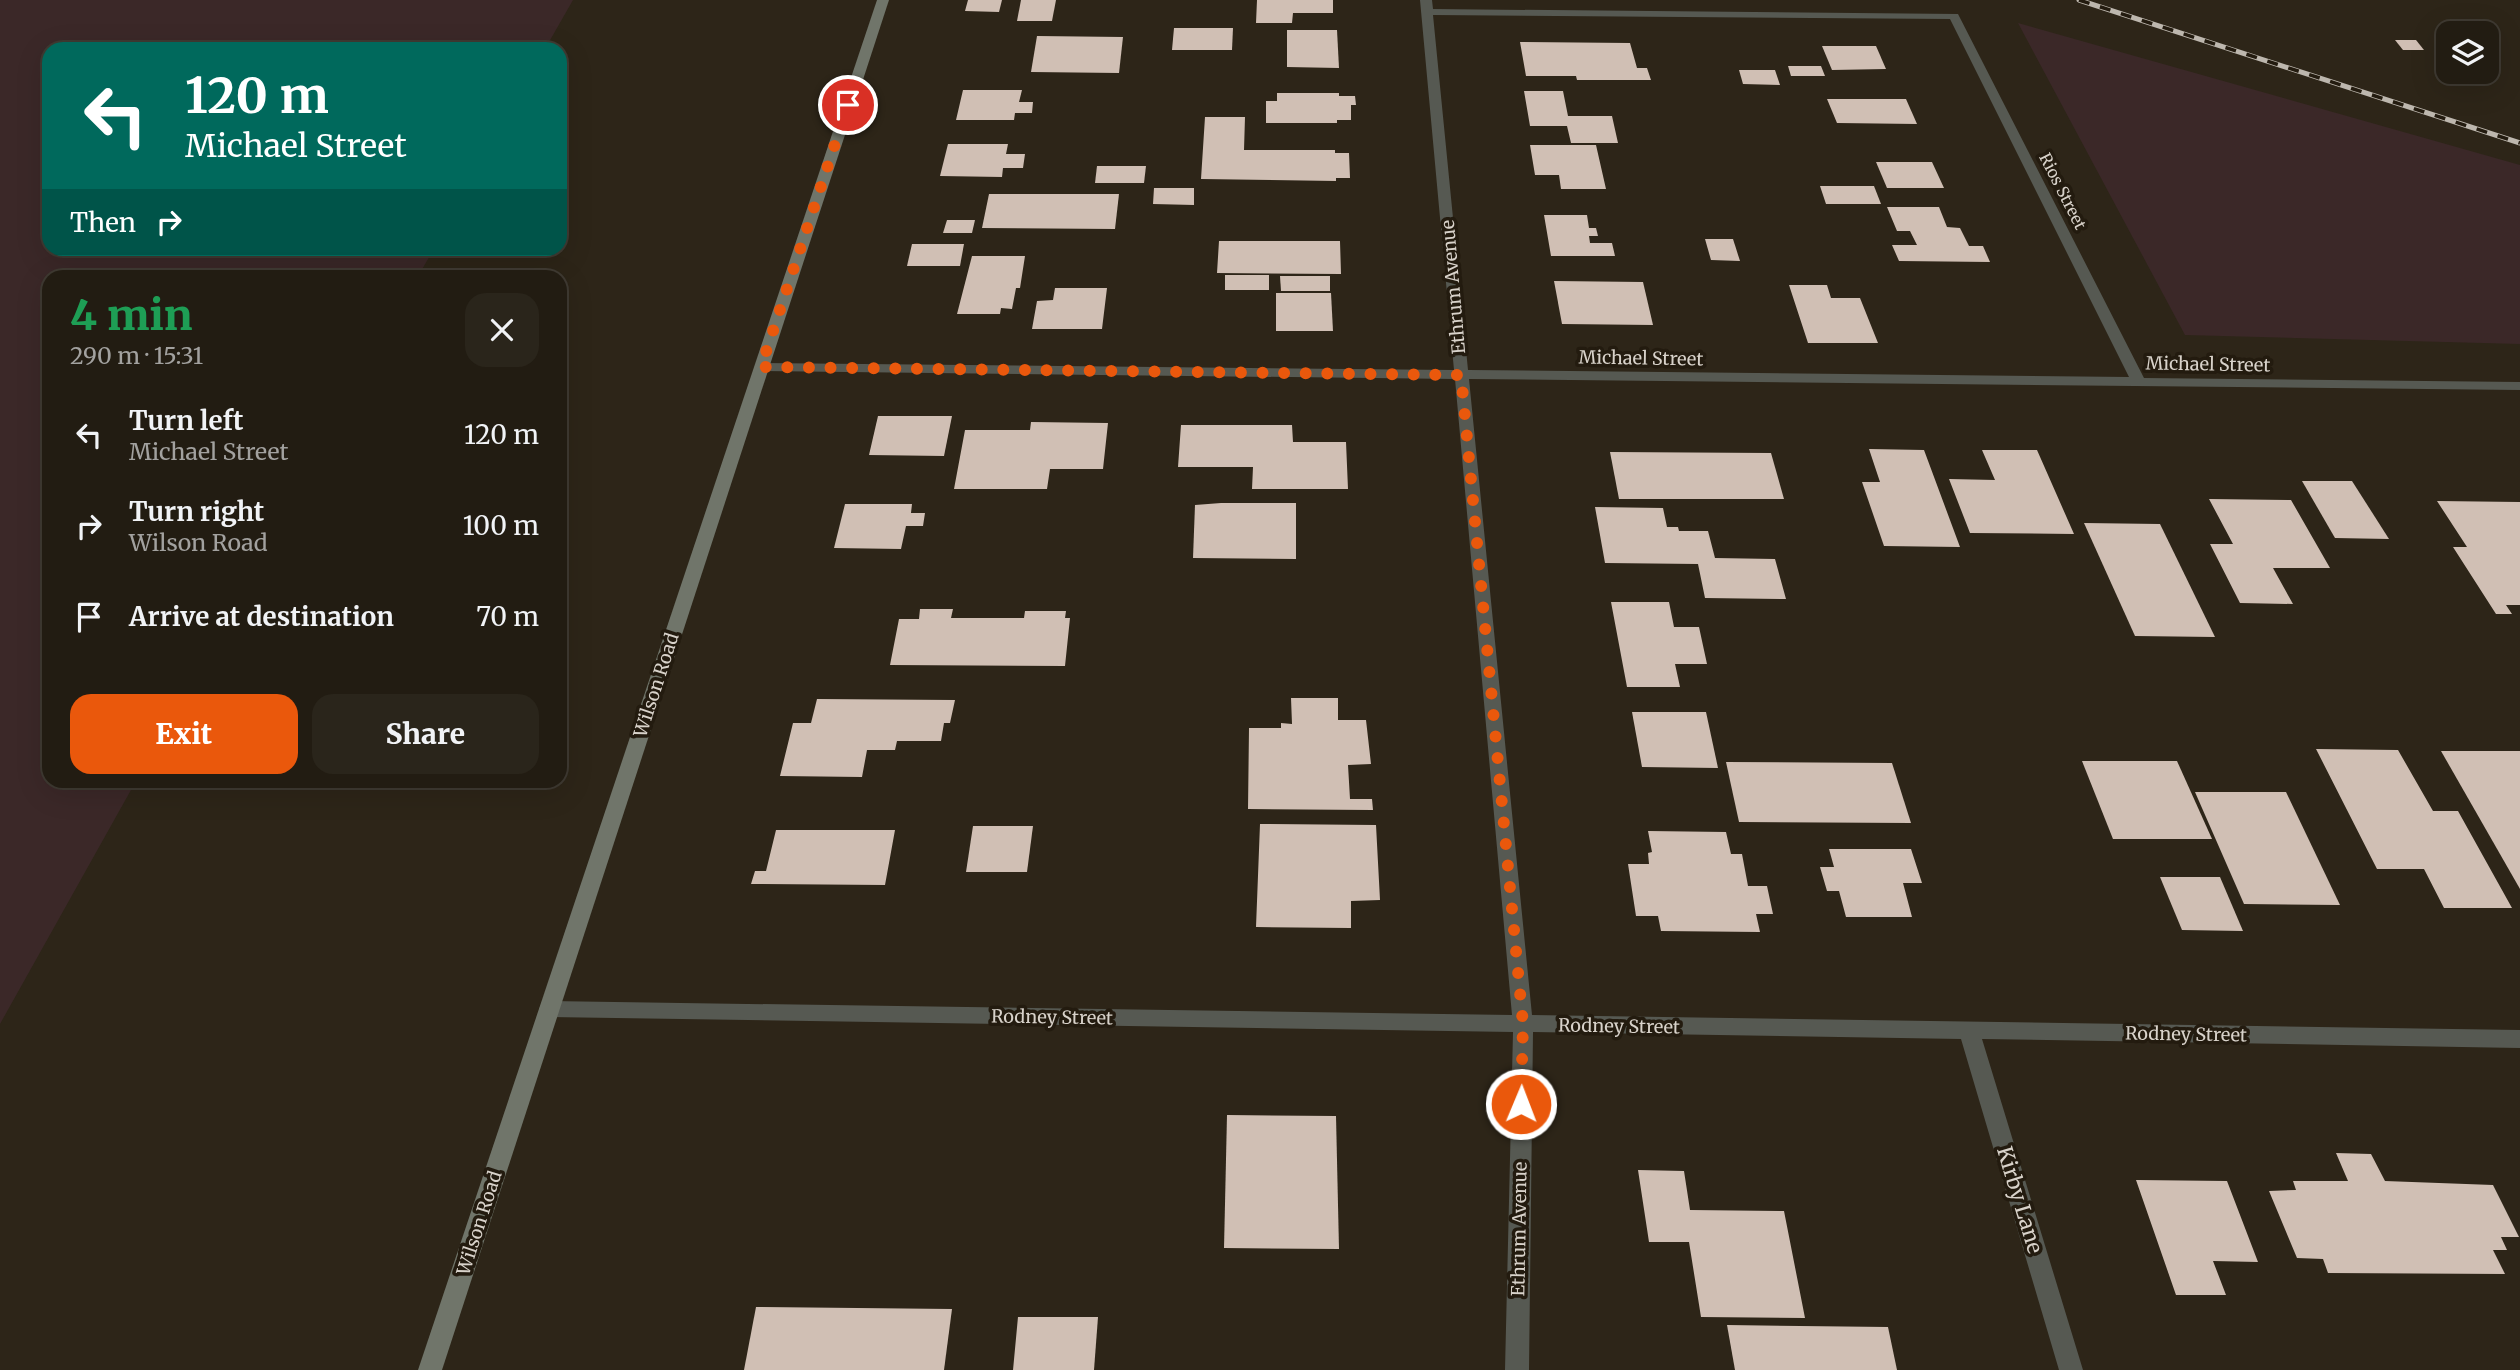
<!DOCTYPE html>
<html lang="en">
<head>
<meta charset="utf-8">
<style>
	body { margin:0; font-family:Merriweather,serif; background:#2a251b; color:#f1f3f6; height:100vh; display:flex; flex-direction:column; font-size:26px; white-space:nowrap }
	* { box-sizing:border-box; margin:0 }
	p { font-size:23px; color:#a2a19f }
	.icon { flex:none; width:38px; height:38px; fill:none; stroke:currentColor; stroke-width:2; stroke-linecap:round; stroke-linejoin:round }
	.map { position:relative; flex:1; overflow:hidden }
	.drawer { position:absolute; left:42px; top:270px; width:525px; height:518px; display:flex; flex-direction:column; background:#221c12; border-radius:21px; box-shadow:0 7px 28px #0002,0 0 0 2px #3f3a32 }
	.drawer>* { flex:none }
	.guide { position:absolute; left:42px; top:42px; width:525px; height:214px; border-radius:21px; box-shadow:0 7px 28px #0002,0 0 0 2px #3f3a32; background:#00695c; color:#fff; overflow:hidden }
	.tools { position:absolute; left:2436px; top:21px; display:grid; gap:14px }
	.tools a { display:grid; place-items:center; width:63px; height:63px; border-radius:14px; background:#221c12; box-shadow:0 7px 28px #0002,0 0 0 2px #3f3a32; font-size:35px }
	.pin { position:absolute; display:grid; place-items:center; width:60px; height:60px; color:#fff; margin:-30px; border:4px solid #fff; border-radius:50%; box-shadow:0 2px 7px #0007 }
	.me { position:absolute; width:77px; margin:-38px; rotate:1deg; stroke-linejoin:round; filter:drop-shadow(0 0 5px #0008) }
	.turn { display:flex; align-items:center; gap:24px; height:147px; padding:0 28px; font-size:32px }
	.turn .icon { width:91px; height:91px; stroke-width:2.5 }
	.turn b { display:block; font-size:49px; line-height:60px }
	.then { display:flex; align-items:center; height:66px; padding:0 28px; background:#0003; gap:14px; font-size:26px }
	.round { display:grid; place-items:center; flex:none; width:74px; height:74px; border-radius:21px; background:#2a251b }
	.headline { display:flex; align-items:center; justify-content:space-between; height:119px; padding:0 28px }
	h1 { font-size:42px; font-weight:800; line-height:52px; color:#1e9e55 }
	.action { display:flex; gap:14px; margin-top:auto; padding:14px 28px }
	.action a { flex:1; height:80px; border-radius:21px; background:#ea580c; color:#fff; font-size:28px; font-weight:800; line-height:80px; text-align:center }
	.action a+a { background:#2a251b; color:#f1f3f6 }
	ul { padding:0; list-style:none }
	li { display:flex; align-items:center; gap:21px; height:91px; padding:0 28px }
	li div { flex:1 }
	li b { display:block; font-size:26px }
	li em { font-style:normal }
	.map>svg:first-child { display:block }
	.industrial { fill:#3b2828 }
	.building { fill:#d0bfb4 }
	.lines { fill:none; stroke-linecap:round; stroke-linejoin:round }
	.street { fill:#565952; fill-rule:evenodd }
	.secondary { fill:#70756a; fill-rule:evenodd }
	.rail-casing { stroke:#bdb7ae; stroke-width:5 }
	.rail { stroke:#231b0f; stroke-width:3.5; stroke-dasharray:11; stroke-linecap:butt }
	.route { stroke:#ea580c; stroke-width:12; stroke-dasharray:0 21.6 }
	.labels { text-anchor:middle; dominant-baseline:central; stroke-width:7; stroke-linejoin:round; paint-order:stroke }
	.far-street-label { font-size:16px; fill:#d8d2ca; stroke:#231b0f }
	.street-label { font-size:18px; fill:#d8d2ca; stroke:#231b0f }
	.near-street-label { font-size:21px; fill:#d8d2ca; stroke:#231b0f }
</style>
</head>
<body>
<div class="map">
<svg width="2520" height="1370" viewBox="0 0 2520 1370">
	<rect width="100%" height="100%" fill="#2d2518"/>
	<g class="industrial">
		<path d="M0 0H573L545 49H49V248L434 249 418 276H49V780L136 781 0 1024Z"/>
		<path d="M2018 23 2520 165V344L2185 335Z"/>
	</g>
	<g class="building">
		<path d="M968 0H1002L999 12 965 11Z"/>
		<path d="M1021 0H1056L1052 21H1017Z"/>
		<path d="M1257 0H1333V13H1293L1292 23H1256Z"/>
		<path d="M1174 28H1233L1232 50H1172Z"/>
		<path d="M1287 30H1337L1339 68 1287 67Z"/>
		<path d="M1037 36 1123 37 1119 73 1031 72Z"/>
		<path d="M2395 40H2416L2424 50H2403Z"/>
		<path d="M1520 42 1630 43 1637 68H1647L1651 80H1577L1576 76H1526Z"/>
		<path d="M1822 46H1876L1886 69 1832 70Z"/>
		<path d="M1788 66H1821L1825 76H1791Z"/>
		<path d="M1739 70H1775L1780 85 1743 84Z"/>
		<path d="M963 90H1022L1019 102H1033L1032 113H1015L1014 120H956Z"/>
		<path d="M1524 91H1563L1568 116H1612L1618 143H1571L1567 126H1530Z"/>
		<path d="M1277 93H1339V96H1355L1356 105H1351V120H1337V123H1266V101H1277Z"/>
		<path d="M1827 99H1906L1917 124 1837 123Z"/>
		<path d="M1205 117H1245L1244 150H1335V153H1349L1350 178H1336V181L1201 179Z"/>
		<path d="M948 144H1008L1006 154H1025L1023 168H1003L1002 177 940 176Z"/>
		<path d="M1530 145H1596L1606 189H1561L1559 175H1535Z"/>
		<path d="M1876 162H1932L1944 188H1887Z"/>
		<path d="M1097 166H1146L1144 183H1095Z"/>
		<path d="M1820 186H1874L1881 204H1826Z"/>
		<path d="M1154 188H1194V205L1153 204Z"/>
		<path d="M989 194H1119L1115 229 982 228Z"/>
		<path d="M1887 207H1939L1947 227 1960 228 1969 246H1983L1990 262 1899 261 1892 245H1917L1910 231H1897Z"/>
		<path d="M1544 215H1587L1589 228H1596L1598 236H1589L1590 243H1612L1615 256H1551Z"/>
		<path d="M947 220H975L972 233H943Z"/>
		<path d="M1705 239H1733L1740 261 1711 260Z"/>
		<path d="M1219 241H1340L1341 274 1217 273Z"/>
		<path d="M912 244H964L960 266H907Z"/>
		<path d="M972 256H1025L1020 288H1016L1012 309 1001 308 1000 314H957Z"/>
		<rect x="1225" y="275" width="44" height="15"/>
		<path d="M1280 276H1330V291H1281Z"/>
		<path d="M1554 281 1643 282 1653 325 1562 324Z"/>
		<path d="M1789 285H1827L1831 298H1860L1878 343H1808Z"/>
		<path d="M1055 288H1107L1102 329H1032L1037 301 1053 300Z"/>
		<path d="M1276 293H1331L1333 331H1276Z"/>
		<path d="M878 416H952L944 456 869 455Z"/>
		<path d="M1031 422 1108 423 1103 469H1050L1047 489H954L965 430H1030Z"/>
		<path d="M1181 425H1292L1293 442H1346L1348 489H1252L1253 467H1178Z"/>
		<path d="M1869 449 1924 450 1960 547 1884 546 1862 482H1880Z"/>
		<path d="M1982 450H2037L2074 534 1970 533 1949 479 1995 480Z"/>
		<path d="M1610 452 1771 453 1784 499H1619Z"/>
		<path d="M2302 481H2352L2389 539 2335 538Z"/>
		<path d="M2209 499 2291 500 2330 568H2273L2293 604 2240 603 2210 544H2233Z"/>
		<path d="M2437 501 2520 502V605H2506L2512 614H2496L2453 547H2467Z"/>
		<path d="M1221 503H1296V559L1193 558 1195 505Z"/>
		<path d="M845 504H912L911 513H925L923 526H906L901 549 834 548Z"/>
		<path d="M1595 507 1663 508 1667 527H1678L1679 531H1708L1715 558 1775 559 1786 599 1705 598 1698 564 1605 563Z"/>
		<path d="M2084 523 2160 524 2215 637 2135 636Z"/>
		<path d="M1611 602H1669L1674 627H1699L1707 664H1675L1680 687H1627Z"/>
		<path d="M920 609H953L951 618H1024L1025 611H1066L1065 618H1070L1065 666 890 665 899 619H919Z"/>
		<path d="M1291 698H1338V720H1366L1371 764 1348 765 1350 799H1372L1373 810 1248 809 1249 728H1281V723L1292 724Z"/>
		<path d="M817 699 955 700 950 723H944L941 741H897L895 750H867L862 777 780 776 793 723H811Z"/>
		<path d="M1632 712H1706L1718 768 1642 767Z"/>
		<path d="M2316 749 2398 750 2433 811H2458L2512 908H2444L2424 869H2377Z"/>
		<path d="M2441 751H2520V889Z"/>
		<path d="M2082 761H2177L2212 839H2113Z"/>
		<path d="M1726 762 1892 763 1911 823 1739 822Z"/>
		<path d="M2195 792H2286L2340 905 2244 904Z"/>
		<path d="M1260 824 1376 825 1380 900 1351 901V928L1256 927Z"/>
		<path d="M973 826H1033L1027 872H966Z"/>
		<path d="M776 830H895L885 885 751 884 755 871H766Z"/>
		<path d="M1648 831 1726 832 1731 854H1742L1748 886H1767L1773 914H1756L1760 932 1661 931 1658 916H1636L1628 864H1649L1648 853 1652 852Z"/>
		<path d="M1829 849H1911L1922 883H1903L1912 917H1846L1839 891H1827L1820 867H1834Z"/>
		<path d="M2160 877H2220L2243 931 2182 930Z"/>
		<path d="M1227 1115 1336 1116 1339 1249 1224 1248Z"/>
		<path d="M2336 1153 2371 1154 2385 1181 2493 1185 2519 1237H2501L2507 1250H2493L2505 1274 2328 1273 2323 1259 2297 1258 2269 1191 2296 1190 2293 1181H2348Z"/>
		<path d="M1638 1170 1684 1171 1690 1210 1784 1211 1805 1318 1701 1317 1689 1242H1649Z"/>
		<path d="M2136 1180 2227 1181 2258 1262 2213 1261 2226 1295H2176Z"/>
		<path d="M756 1307 952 1309 944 1370H744Z"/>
		<path d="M1018 1317H1098L1094 1370H1013Z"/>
		<path d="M1727 1325 1888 1327 1897 1370H1735Z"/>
	</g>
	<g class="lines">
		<path class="street" d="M1420 0H1432L1433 9 1958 14 2144 378 2520 382V390L1469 379 1532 1015 2520 1030V1048L1982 1039 2083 1370H2059L1961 1039 1533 1032 1529 1370H1505L1513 1032 549 1017 542 1015 539 1009 542 1003 549 1001 1512 1015 1455 379 761 371 754 367 761 363 1454 370ZM1433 15 1950 19 2129 377 1468 370Z"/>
		<path class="secondary" d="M877 0H889L442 1370H418Z"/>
		<g class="rail-casing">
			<path id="rail" d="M2079 0 2520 143"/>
		</g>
		<use href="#rail" class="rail"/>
	</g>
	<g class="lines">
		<path class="route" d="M848 105 761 367 1461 375 1523 1024 1521 1104"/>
	</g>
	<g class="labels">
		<g class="far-street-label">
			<text transform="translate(2063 191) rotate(63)">Rios Street</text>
		</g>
		<g class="street-label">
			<text transform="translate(1453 287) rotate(-95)">Ethrum Avenue</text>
			<text transform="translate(1641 358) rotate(1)">Michael Street</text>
			<text transform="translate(2208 364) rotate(1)">Michael Street</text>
			<text transform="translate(656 685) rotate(-72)">Wilson Road</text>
			<text transform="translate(1052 1017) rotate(1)">Rodney Street</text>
			<text transform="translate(1619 1026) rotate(1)">Rodney Street</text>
			<text transform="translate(2186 1034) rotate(1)">Rodney Street</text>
			<text transform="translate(479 1223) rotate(-72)">Wilson Road</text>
			<text transform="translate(1519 1229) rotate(-89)">Ethrum Avenue</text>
		</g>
		<g class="near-street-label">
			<text transform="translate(2020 1200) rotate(73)">Kirby Lane</text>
		</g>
	</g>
</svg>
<div class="tools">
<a><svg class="icon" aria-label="layers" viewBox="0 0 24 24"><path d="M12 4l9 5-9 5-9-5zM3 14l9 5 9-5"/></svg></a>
</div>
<div class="pin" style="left:848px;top:105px;background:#d93025"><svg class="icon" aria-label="arrive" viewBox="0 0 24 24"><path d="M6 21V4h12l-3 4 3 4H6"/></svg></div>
<svg class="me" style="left:1521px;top:1104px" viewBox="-20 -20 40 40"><circle r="17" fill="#ea580c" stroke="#fff" stroke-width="3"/><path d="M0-11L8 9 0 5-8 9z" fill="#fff"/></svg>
<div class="guide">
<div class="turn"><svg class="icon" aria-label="left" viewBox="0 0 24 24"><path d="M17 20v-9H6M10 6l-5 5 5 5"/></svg><div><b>120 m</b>Michael Street</div></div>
<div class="then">Then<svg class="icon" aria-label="right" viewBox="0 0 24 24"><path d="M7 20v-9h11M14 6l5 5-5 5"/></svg></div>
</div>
<section class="drawer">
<div class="headline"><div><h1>4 min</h1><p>290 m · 15:31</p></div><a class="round"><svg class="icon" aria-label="close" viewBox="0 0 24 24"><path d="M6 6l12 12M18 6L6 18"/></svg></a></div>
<ul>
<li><svg class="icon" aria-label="left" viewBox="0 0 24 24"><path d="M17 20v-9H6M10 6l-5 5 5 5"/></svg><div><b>Turn left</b><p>Michael Street</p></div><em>120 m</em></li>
<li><svg class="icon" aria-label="right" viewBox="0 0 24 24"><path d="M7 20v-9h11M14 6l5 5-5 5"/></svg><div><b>Turn right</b><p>Wilson Road</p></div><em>100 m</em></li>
<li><svg class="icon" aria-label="arrive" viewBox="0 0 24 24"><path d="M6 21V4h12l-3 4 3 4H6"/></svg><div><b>Arrive at destination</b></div><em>70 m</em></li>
</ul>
<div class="action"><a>Exit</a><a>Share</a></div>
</section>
</div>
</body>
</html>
